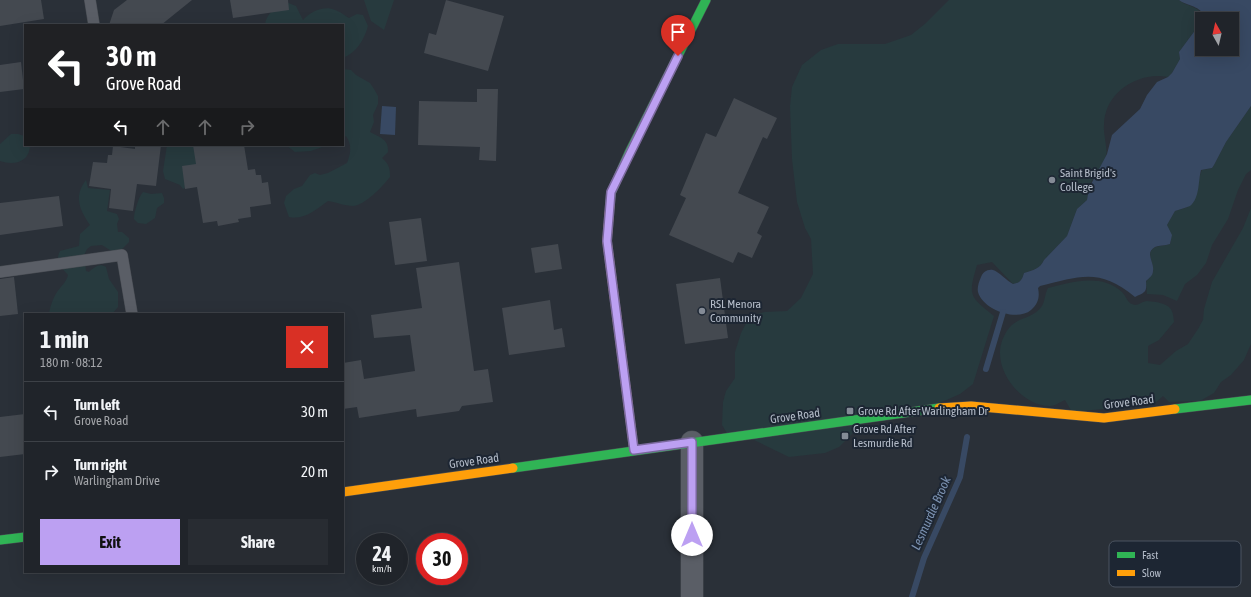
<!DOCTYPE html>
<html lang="en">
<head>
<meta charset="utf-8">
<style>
	body { margin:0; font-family:"Asap Condensed",sans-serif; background:#282c32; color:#f1f3f6; height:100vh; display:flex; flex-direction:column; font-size:15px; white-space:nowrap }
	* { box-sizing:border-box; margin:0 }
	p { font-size:13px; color:#a2a4a8 }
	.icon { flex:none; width:22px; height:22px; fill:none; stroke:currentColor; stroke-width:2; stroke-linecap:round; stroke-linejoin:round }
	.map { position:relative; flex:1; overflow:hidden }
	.details { position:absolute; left:24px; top:313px; width:320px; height:260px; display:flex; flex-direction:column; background:#20242a; border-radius:0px; box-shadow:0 4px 16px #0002,0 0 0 1px #3d4147 }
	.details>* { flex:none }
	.banner { position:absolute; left:24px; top:24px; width:320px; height:122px; border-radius:0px; box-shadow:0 4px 16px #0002,0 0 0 1px #3d4147; background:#202124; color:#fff; overflow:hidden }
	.needle { width:26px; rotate:352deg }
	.fabs { position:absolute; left:1195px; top:12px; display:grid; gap:8px }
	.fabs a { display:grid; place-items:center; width:44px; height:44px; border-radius:0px; background:#20242a; box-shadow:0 4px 16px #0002,0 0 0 1px #3d4147; font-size:20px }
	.speed { position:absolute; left:356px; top:533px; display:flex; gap:8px; font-size:20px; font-weight:700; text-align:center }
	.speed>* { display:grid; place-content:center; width:52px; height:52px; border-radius:50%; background:#20242a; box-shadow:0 4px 16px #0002,0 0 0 1px #3d4147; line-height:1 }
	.speed small { font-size:10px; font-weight:400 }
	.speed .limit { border:6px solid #d22; background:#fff; color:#111 }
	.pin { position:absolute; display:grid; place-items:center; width:34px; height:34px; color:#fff; margin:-41px -17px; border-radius:50% 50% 50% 0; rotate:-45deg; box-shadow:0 0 4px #0007 }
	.pin .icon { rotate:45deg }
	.me { position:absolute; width:44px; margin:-22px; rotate:0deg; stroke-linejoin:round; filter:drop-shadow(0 0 3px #0008) }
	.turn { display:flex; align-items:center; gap:14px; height:84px; padding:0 16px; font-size:18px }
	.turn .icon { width:52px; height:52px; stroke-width:2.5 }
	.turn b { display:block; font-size:28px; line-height:34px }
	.lanes { display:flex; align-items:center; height:38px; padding:0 16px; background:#0003; justify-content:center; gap:20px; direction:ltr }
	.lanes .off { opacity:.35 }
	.round { display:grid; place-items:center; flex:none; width:42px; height:42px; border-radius:0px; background:#282c32 }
	.overview { display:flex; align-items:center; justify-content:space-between; height:68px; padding:0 16px }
	h1 { font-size:24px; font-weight:700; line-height:30px }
	.primary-button { display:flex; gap:8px; margin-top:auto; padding:8px 16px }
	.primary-button a { flex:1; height:46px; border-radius:0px; background:#bca0f2; color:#111; font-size:16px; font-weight:700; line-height:46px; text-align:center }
	.primary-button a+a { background:#282c32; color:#f1f3f6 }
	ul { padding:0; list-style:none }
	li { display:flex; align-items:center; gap:12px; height:60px; padding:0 16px; border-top:1px solid #3d4147 }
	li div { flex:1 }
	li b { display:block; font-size:15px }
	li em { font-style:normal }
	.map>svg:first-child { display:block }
	.green { fill:#273a3e }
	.water { fill:#384963 }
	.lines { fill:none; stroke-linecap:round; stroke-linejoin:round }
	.stream { stroke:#384963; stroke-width:6 }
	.building { fill:#444950 }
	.lane-casing { stroke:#484c53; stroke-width:12 }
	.street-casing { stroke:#484c53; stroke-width:23 }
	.fast-casing { stroke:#484c53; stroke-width:10 }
	.slow-casing { stroke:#484c53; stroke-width:10 }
	.lane { stroke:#5a5e66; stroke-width:11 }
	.street { stroke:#5a5e66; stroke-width:22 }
	.fast { stroke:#30b455; stroke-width:9 }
	.slow { stroke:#ff9f0a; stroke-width:9 }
	.route-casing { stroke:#7a689d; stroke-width:10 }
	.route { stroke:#bca0f2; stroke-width:7 }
	.poi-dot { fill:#848b96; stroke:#1d2633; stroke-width:1.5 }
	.labels { text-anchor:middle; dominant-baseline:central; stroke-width:4; stroke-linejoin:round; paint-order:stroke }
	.poi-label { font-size:12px; fill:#b4bcc9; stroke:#1d2633; text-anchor:start }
	.street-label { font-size:12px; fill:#b4bcc9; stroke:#1d2633 }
	.water-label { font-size:13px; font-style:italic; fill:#7c92b1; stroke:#1d2633 }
	.key { fill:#1d2633; stroke:#4a5360; stroke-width:1 }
	.key-label { font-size:11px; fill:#b4bcc9 }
</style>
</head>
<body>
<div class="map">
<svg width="1251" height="597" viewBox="0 0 1251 597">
	<rect width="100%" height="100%" fill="#2a3038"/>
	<g class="green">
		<path d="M364 0H394L384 30 371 21Z"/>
		<path d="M949 0H1179C1187 7 1197 5 1203 16L1202 21 1179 52 1180 59 1172 73 1168 77C1138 71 1104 93 1104 125 1103 133 1108 150 1106 155 1103 167 1092 176 1089 188 1088 192 1088 196 1087 200L1077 209 1067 236 1044 260C1040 269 1033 270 1024 273 1022 280 1020 283 1013 284L992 262 977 265C968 296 969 296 994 316L973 384 960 394 935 405 864 422 839 447 825 453 789 457 754 440 730 438 722 425 723 402 726 391 735 378V352L741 333 750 316 765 312 787 311 801 298 813 274 811 239 805 228 797 202 792 159 790 106 792 87 802 65 821 50 838 44H885L911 35 926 23Z"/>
		<path d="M286 2 296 6 303 20C310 12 324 5 335 10 341 12 344 15 349 18L357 14 363 15 368 26C364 40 357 52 343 58V25H265C266 13 276 8 286 2Z"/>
		<path d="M343 69 351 70 356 75 370 83 374 89 378 96V104L373 115 374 122 370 132C379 137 389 139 388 152L382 158C389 164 390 168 390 177 383 186 364 206 353 206 345 206 336 202 328 201 315 210 305 220 289 217L284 203 286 196 294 189 302 186 310 175 315 173 320 175 328 173 347 163C351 153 352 145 346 136L343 138Z"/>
		<path d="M1251 106V170L1246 174 1238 190 1228 219 1212 245 1206 263 1197 275 1185 284 1177 301 1163 295 1147 294 1146 282C1148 279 1152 276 1153 272 1155 264 1145 254 1154 248 1159 245 1165 246 1170 244L1171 242 1167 225 1175 211 1188 207 1202 170 1212 168 1214 165 1226 142Z"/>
		<path d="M11 134H18L24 136 25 145H30C30 162 14 166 0 161V144Z"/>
		<path d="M167 145H197L201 152 190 184 183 189 180 185 165 179 163 171Z"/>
		<path d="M286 145H328L311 151 295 152Z"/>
		<path d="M86 180 88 188 110 190 107 211 117 214 119 219 117 224 118 232H122L129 238V242L121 250 113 252 102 245 91 246 87 249 84 255 86 271 89 272C95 267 99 263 106 267L109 279 118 292V307L112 314H49C50 307 53 298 57 292 61 286 66 283 68 275 62 267 54 263 60 251L79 246 80 234 90 225C80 210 73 197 86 180Z"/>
		<path d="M143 192 151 194 162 193 164 198V203L157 208 155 218 146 224 138 223 134 219C134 212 139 196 143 192Z"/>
		<path d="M1251 208V344L1244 360 1231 375 1221 382 1214 393 1200 401 1169 402 1163 396 1154 404 1072 412 1065 400C1060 402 1055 406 1050 406 1021 406 992 369 1002 341 1012 313 1030 323 1042 306 1045 301 1045 293 1048 288 1072 282 1101 273 1122 292 1127 297 1127 304 1135 305 1139 305 1143 301 1147 301 1149 301 1153 302 1156 302 1170 305 1173 308 1174 322L1159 340 1148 346V363L1160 365 1176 351 1188 344 1198 329 1203 320 1204 309 1212 282 1243 228Z"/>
	</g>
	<g class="water">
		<path d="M1179 0H1251V106L1226 142 1214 165 1212 168 1201 170C1198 181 1200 198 1190 206 1186 208 1180 209 1175 211L1167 225 1172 235 1170 244C1165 246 1159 245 1155 247 1144 253 1155 263 1153 271 1153 276 1149 278 1146 281 1147 293 1145 292 1135 297 1100 268 1081 276 1040 286L1038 288C1040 297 1038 304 1031 310 1017 322 983 310 978 292 977 287 979 282 981 277 983 272 987 269 993 270 998 271 1007 281 1013 284 1020 283 1022 280 1024 273 1033 270 1040 269 1044 260L1067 236 1077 209 1087 200 1089 188 1107 154 1112 135 1140 109 1147 95 1157 82 1168 77 1172 73 1180 59 1179 52 1202 21V49H1232V19H1203C1205 6 1186 6 1179 0Z"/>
		<path d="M382 106 396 107 395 135 380 134Z"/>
	</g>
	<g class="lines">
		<g class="stream">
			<path d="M986 369 1003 312"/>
			<path d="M912 597 924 558 960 477 967 437"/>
		</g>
	</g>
	<g class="building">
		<path d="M0 0H41L44 19 0 26Z"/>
		<path d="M127 0H192L161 25H109L114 10Z"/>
		<path d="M230 0H288L289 10 233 18Z"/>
		<path d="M446 0 504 16 488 71 424 53 429 33 436 35Z"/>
		<path d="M21 62 24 89 0 92V65Z"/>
		<path d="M477 89H498L496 161 479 160 480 147 418 145 419 101 477 102Z"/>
		<path d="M734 98 777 118 767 139 763 137 738 193 769 207 757 233 762 236 752 258 738 252 733 263 669 235 686 198 680 195 706 133 716 137Z"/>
		<path d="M135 145H161L156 186 137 184 133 211 109 208 111 189 89 186 93 162 107 163 108 155H112L113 146 135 149Z"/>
		<path d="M193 145H244L248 170 255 169 256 175H261L262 183 268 182 271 204 250 207 251 217 238 219 239 222 218 226 217 221 203 223 197 187 185 189 182 166 196 164Z"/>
		<path d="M59 196 63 226 0 235V203Z"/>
		<path d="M421 218 427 261 395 265 389 222Z"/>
		<path d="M558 244 562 269 535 273 531 248Z"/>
		<path d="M459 262 474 371 488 369 493 402 462 406 459 411 417 417 416 409 359 418 357 407 343 409V363L361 360 364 379 415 371 410 335 374 338 371 315 422 308 416 268Z"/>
		<path d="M14 277 18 314 0 316V279Z"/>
		<path d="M720 278 728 338 685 344 676 284Z"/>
		<path d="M550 300 554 330 562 328 565 347 509 355 502 308Z"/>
		<path d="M25 414V454L0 457V417Z"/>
	</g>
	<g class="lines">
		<g class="lane-casing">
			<g id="lane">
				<path d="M90 0 94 25"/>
				<path d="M0 272 122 255 132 314"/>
			</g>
		</g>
		<g class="street-casing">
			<path id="street" d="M692 442V597"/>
		</g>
		<g class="fast-casing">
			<g id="fast">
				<path d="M610 204 611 193 629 153 706 0"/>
				<path d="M1175 409 1251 400"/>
				<path d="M513 468 939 408"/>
				<path d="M0 540 25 537"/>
			</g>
		</g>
		<g class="slow-casing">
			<g id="slow">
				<path d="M610 204 607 241 634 450"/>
				<path d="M939 408 971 406 1104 418 1175 409"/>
				<path d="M343 492 513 468"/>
			</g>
		</g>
		<use href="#lane" class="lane"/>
		<use href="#street" class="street"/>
		<use href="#fast" class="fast"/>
		<use href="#slow" class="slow"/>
	</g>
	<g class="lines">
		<g class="route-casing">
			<path id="route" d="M678 56 611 192 607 241 634 450 692 442V535"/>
		</g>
		<use href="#route" class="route"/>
	</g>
	<g class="poi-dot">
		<circle cx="1052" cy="180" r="4"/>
		<circle cx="702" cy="311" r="4"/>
		<rect x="846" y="407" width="8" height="8" rx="2"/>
		<rect x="841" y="432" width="8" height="8" rx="2"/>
	</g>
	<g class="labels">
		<g class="poi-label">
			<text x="1060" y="173">Saint Brigid's<tspan x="1060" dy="14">College</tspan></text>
			<text x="710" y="304">RSL Menora<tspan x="710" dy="14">Community</tspan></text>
			<text x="858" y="411">Grove Rd After Warlingham Dr</text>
			<text x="853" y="429">Grove Rd After<tspan x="853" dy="14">Lesmurdie Rd</tspan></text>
		</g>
		<g class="street-label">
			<text transform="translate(1129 402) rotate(-7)">Grove Road</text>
			<text transform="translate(795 416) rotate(-8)">Grove Road</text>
			<text transform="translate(474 461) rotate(-8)">Grove Road</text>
		</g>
		<g class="water-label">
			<text transform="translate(931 513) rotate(-66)">Lesmurdie Brook</text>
		</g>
	</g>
	<rect x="1109" y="541" width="132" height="46" rx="6" class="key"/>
	<rect x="1117" y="552" width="18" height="6" fill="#30b455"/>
	<rect x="1117" y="570" width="18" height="6" fill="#ff9f0a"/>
	<g class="key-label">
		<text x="1142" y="559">Fast</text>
		<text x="1142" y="577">Slow</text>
	</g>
</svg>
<div class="fabs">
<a><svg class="needle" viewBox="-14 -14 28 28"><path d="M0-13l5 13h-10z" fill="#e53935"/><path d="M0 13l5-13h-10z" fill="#a2a4a8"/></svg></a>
</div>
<div class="speed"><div>24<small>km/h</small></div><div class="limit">30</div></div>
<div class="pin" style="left:678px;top:56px;background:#d93025"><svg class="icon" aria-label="arrive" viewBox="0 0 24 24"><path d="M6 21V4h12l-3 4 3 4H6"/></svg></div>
<svg class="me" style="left:692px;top:535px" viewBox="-20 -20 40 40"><circle r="19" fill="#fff"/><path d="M0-13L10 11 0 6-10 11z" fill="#bca0f2"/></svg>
<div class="banner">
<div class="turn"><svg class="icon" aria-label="left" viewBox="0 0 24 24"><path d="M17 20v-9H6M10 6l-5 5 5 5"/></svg><div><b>30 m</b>Grove Road</div></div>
<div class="lanes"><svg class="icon" aria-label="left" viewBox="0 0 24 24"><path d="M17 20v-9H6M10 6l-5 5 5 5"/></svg><svg class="icon off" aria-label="ahead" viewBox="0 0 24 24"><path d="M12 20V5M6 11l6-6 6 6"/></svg><svg class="icon off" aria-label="ahead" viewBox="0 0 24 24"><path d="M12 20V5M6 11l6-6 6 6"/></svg><svg class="icon off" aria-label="right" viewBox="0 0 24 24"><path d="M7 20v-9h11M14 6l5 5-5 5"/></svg></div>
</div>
<section class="details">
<div class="overview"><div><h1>1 min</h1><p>180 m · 08:12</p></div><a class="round" style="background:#d93025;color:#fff"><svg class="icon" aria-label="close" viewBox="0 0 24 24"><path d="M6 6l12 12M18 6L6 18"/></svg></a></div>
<ul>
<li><svg class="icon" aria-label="left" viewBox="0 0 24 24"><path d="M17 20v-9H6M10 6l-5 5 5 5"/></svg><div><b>Turn left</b><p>Grove Road</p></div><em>30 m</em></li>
<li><svg class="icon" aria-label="right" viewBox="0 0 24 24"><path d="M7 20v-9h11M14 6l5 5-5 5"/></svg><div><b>Turn right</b><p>Warlingham Drive</p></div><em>20 m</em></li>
</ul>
<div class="primary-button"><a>Exit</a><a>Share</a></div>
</section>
</div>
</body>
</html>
